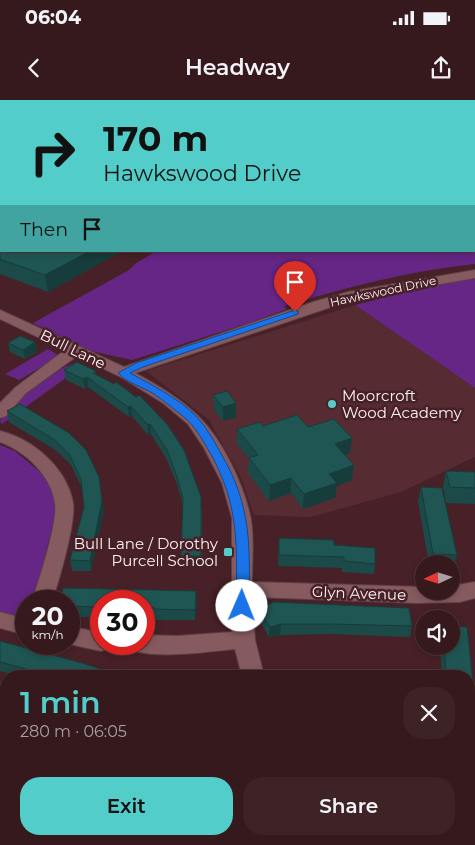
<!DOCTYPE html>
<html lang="en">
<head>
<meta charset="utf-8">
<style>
	body { margin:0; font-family:Montserrat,sans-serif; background:#3d2226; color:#f1f3f6; height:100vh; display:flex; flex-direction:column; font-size:19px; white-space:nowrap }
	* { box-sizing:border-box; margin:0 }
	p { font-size:16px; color:#aaa0a4 }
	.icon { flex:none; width:28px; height:28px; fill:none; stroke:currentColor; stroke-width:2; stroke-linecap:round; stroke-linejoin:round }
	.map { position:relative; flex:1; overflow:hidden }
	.side { position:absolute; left:0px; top:570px; width:475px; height:175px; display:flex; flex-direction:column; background:#35191d; border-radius:20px 20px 0 0; box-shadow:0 2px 8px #0003,0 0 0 1px #4f383b }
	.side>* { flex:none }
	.guide { position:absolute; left:0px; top:0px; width:475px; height:152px; box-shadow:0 2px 8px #0003,0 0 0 1px #4f383b; background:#53cdc9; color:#111; overflow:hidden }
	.needle { width:32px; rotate:266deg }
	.fabs { position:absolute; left:415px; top:455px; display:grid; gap:10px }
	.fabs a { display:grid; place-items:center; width:45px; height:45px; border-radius:50%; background:#35191d; box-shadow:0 2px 8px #0003,0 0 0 1px #4f383b; font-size:25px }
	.speed { position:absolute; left:15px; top:490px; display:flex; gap:10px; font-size:25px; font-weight:700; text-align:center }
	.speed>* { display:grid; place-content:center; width:65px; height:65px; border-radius:50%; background:#35191d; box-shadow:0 2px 8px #0003,0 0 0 1px #4f383b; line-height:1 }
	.speed small { font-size:12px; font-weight:400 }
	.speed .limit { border:8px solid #d22; background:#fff; color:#111 }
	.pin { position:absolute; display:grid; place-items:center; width:42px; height:42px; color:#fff; margin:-51px -21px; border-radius:50% 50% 50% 0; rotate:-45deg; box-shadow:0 0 5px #0007 }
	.pin .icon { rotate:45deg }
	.me { position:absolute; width:55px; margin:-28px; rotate:1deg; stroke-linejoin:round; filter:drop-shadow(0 0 4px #0008) }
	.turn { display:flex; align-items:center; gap:18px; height:105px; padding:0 20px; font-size:22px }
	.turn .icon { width:65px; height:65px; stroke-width:2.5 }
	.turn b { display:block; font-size:35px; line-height:42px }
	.then { display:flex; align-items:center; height:48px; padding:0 20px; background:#0003; gap:10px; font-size:19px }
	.round { display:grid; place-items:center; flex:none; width:52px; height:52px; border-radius:20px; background:#3d2226 }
	.headline { display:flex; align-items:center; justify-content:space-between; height:85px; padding:0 20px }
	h1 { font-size:30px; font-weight:600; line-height:38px; color:#53cdc9 }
	.button { display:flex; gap:10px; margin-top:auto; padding:10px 20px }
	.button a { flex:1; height:58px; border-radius:20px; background:#53cdc9; color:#111; font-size:20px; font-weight:600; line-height:58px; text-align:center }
	.button a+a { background:#3d2226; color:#f1f3f6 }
	.status { display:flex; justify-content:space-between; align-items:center; height:35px; padding:0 25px; background:#35191d; direction:ltr }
	.status svg { height:14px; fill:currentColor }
	header { display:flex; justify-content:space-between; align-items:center; height:65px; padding:0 20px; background:#35191d; font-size:22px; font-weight:600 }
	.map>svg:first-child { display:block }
	.built { fill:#572b32 }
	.green { fill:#652685 }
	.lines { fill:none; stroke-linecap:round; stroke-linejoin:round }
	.canal { fill:#001833; fill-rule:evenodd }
	.street-casing { stroke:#5d4146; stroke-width:2 }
	.primary-casing { stroke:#5d4146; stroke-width:2 }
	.street { fill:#865b5f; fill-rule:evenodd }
	.primary { fill:#ab743f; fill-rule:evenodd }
	.wall { fill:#1b4a48 }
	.shaded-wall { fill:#163c3b }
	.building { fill:#1f5654; stroke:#163c3b }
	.route { fill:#1a73e8; stroke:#114b97 }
	.poi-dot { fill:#53cdc9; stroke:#472127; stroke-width:2 }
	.labels { text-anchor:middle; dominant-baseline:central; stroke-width:5; stroke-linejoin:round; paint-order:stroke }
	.far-street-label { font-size:12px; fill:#fdf2f3; stroke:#472127 }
	.street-label { font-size:15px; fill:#fdf2f3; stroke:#472127 }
	.poi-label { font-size:15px; fill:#fdf2f3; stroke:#472127; text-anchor:start }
</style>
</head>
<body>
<div class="status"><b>06:04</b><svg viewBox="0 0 49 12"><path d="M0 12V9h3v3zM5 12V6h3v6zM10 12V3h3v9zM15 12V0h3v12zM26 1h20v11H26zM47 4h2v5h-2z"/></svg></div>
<header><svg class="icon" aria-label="back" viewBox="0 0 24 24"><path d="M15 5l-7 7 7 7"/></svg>Headway<svg class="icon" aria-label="share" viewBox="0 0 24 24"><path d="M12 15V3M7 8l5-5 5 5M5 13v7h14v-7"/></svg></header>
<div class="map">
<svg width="475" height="745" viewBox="0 0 475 745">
	<rect width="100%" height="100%" fill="#472127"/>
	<path class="built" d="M355 205 475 288V357L401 392 311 417 254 415 241 378 209 320 146 271Z"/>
	<g class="green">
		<path d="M474 18 475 164C410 171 347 187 284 206L287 209 252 222 132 260 91 251 33 223 129 170 136 163 157 151H474Z"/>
		<path d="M475 179V288L355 205 438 184Z"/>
		<path d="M48 249 58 255 55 259 19 280 5 274Z"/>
		<path d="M76 263 81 267 2 324 0 321C8 303 56 267 76 263Z"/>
		<path d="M0 345 15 351 47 378 57 408 34 501H26V512L15 516 0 511Z"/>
	</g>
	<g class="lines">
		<path class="canal" d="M440 0H450L451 1H441Z"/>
		<g class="street-casing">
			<g id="street">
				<path d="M0 5 1 6V11H0Z"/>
				<path d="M475 170V178L355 199 135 273C157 285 180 298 198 316 223 340 245 387 251 420 254 440 252 461 252 482L424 487V491H451V486L475 482V498L460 502 418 503 252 497 255 540 264 576H242L235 549C205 552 158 559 131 550L128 544H144V535L177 536 232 532V418L222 383 204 348 188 324 163 303 121 277 77 256 26 293 6 316 0 318V303L16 287 65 250 0 219V210L124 267 313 202 348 192Z"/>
				<path d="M0 331C33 339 67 368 73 403 76 422 59 481 52 501H32C39 481 58 422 55 403 51 375 25 351 0 342Z"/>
				<path d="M0 512 26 519V535L0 528Z"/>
				<path d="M69 526 101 533V544H111L109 548 101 551 69 544Z"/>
			</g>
		</g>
		<g class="primary-casing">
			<g id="primary">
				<path d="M475 631V667L469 670V633Z"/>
				<path d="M276 739H370L367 745H273Z"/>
			</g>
		</g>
		<use href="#street" class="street"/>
		<use href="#primary" class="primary"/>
	</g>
	<g class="wall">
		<path d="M164 0H247L244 1H169Z"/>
		<path d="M461 0H475V6L474 5V1H464Z"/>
		<path d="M0 130 122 151 48 192 0 174Z"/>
		<path d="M35 242 37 252 25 259 10 252 8 243Z"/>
		<path d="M64 270 96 271V274L136 297 202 408V466L182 467 181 456 183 405 177 384 167 360 151 334 148 335 132 316 129 317 88 287 85 289 66 280Z"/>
		<path d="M213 295 236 317 223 321 214 310Z"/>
		<path d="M7 311 69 333 104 411 91 471H72L70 460 84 407 82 388 71 365 57 351 9 322Z"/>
		<path d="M263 326 308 327 350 353 345 355 352 380 337 386 335 398 303 409 291 393 269 401 248 373 249 359 237 344V329Z"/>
		<path d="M446 371 475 372V404L446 403 443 386Z"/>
		<path d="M421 387 457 455 453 470H451V464H429L418 402Z"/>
		<path d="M279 438 334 445 375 464 374 474 342 472V468L278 466Z"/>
		<path d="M63 488 196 491 197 502 195 520H155V517H144V501H101V517H69V501H60Z"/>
		<path d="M259 510 412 526 410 537 330 534 280 535 269 537 259 520Z"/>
		<path d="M451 526 467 527 474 593 470 603H469V576H442L440 546H451Z"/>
		<path d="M0 541 120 575V576H17L0 571Z"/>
		<path d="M87 739H166L157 745H91Z"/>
	</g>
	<g class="shaded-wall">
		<path d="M221 0H247L244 1H217Z"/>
		<path d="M90 151H122L48 192 45 175Z"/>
		<path d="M35 242 37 252 25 259 23 250Z"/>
		<path d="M87 277 88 287 85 289 83 279Z"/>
		<path d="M236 303V317L223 321V307Z"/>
		<path d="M131 306 132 316 129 317 128 307Z"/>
		<path d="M150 324 151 334 148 335V325Z"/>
		<path d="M352 338 350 353 333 359 335 344Z"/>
		<path d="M354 365 352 380 337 386 335 398 303 409 304 394 329 374Z"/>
		<path d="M99 377 104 411 91 471 90 461Z"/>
		<path d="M291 378V393L269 401 270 385Z"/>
		<path d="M196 491 197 502 195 520V510Z"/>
		<path d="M281 524 280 535 269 537 270 527Z"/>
		<path d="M144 739H166L157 745H136Z"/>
	</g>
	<g class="building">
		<path d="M202 0H221L217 1H207Z"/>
		<path d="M0 130H1V151H90L45 175 0 159Z"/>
		<path d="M20 236 35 242 23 250 8 243Z"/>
		<path d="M77 262 96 271 93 273 114 284 116 282 136 297 139 295 167 324 184 350 201 397V456H181L183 398 176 374 167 350 150 324 148 325 131 306 128 307 87 277 83 279 64 270Z"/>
		<path d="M227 291 236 303 223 307 213 295Z"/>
		<path d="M20 304 69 333 86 350 99 377 102 401 90 461 70 460 84 407 81 379 69 354 55 340 7 311Z"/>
		<path d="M297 315 308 327 334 319 352 338 335 344 354 365 329 374 337 383 304 394 291 378 270 385 249 358 258 355 237 329 260 322 263 326Z"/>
		<path d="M446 371 475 372V388L450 387Z"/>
		<path d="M421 387 442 388 457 455 433 454Z"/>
		<path d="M279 438 334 440V445L375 448V464L344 461V457L279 455Z"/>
		<path d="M63 488 196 491 195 510 154 509V507H144V501H101V507L69 506V501H60Z"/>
		<path d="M273 502 409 508 412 526 331 524H281L270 527 259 510Z"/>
		<path d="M451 526 467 527 474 593 469 592V576H446L444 546H451Z"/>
		<path d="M0 541 82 563 120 575 119 576H52L0 562Z"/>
		<path d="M92 739H144L136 745H96Z"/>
	</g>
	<path class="route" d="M295 210 298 211V214L143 267 130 273C152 285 176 297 194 314 205 325 213 339 220 352 252 405 250 447 249 506L247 510 242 511 238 510 236 506C237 446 240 405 209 351 202 339 195 326 184 317 174 309 164 301 154 294 143 287 127 283 118 273L136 263Z"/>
	<g class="poi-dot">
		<circle cx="332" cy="304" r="5"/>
		<rect x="223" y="447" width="10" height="10" rx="2.5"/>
	</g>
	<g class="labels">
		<g class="far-street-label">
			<text transform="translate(383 191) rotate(-12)">Hawkswood Drive</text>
		</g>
		<g class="street-label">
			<text transform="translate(73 249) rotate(26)">Bull Lane</text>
			<text transform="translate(359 493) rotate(2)">Glyn Avenue</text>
		</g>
		<g class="poi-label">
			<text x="342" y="295">Moorcroft<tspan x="342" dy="17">Wood Academy</tspan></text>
			<text x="218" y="443" text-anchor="end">Bull Lane / Dorothy<tspan x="218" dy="17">Purcell School</tspan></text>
		</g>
	</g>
</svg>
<div class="fabs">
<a><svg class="needle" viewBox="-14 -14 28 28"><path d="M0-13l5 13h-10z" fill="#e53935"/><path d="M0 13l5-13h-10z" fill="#aaa0a4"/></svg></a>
<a><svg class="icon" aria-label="sound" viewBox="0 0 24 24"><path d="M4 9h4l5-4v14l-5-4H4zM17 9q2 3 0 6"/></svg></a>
</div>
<div class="speed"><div>20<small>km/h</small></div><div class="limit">30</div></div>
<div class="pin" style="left:295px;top:212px;background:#d93025"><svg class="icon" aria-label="arrive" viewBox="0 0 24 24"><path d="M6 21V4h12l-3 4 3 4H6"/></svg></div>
<svg class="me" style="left:242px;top:506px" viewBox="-20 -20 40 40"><circle r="19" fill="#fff"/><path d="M0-13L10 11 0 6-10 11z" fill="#1a73e8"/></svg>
<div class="guide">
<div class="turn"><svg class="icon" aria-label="right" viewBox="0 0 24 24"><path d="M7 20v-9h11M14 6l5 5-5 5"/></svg><div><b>170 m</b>Hawkswood Drive</div></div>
<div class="then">Then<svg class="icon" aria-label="arrive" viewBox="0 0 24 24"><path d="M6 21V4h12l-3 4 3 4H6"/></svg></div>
</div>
<section class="side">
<div class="headline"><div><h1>1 min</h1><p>280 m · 06:05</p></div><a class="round"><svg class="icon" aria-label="close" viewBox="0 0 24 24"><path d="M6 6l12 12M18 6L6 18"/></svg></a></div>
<div class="button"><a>Exit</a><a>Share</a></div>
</section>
</div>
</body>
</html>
